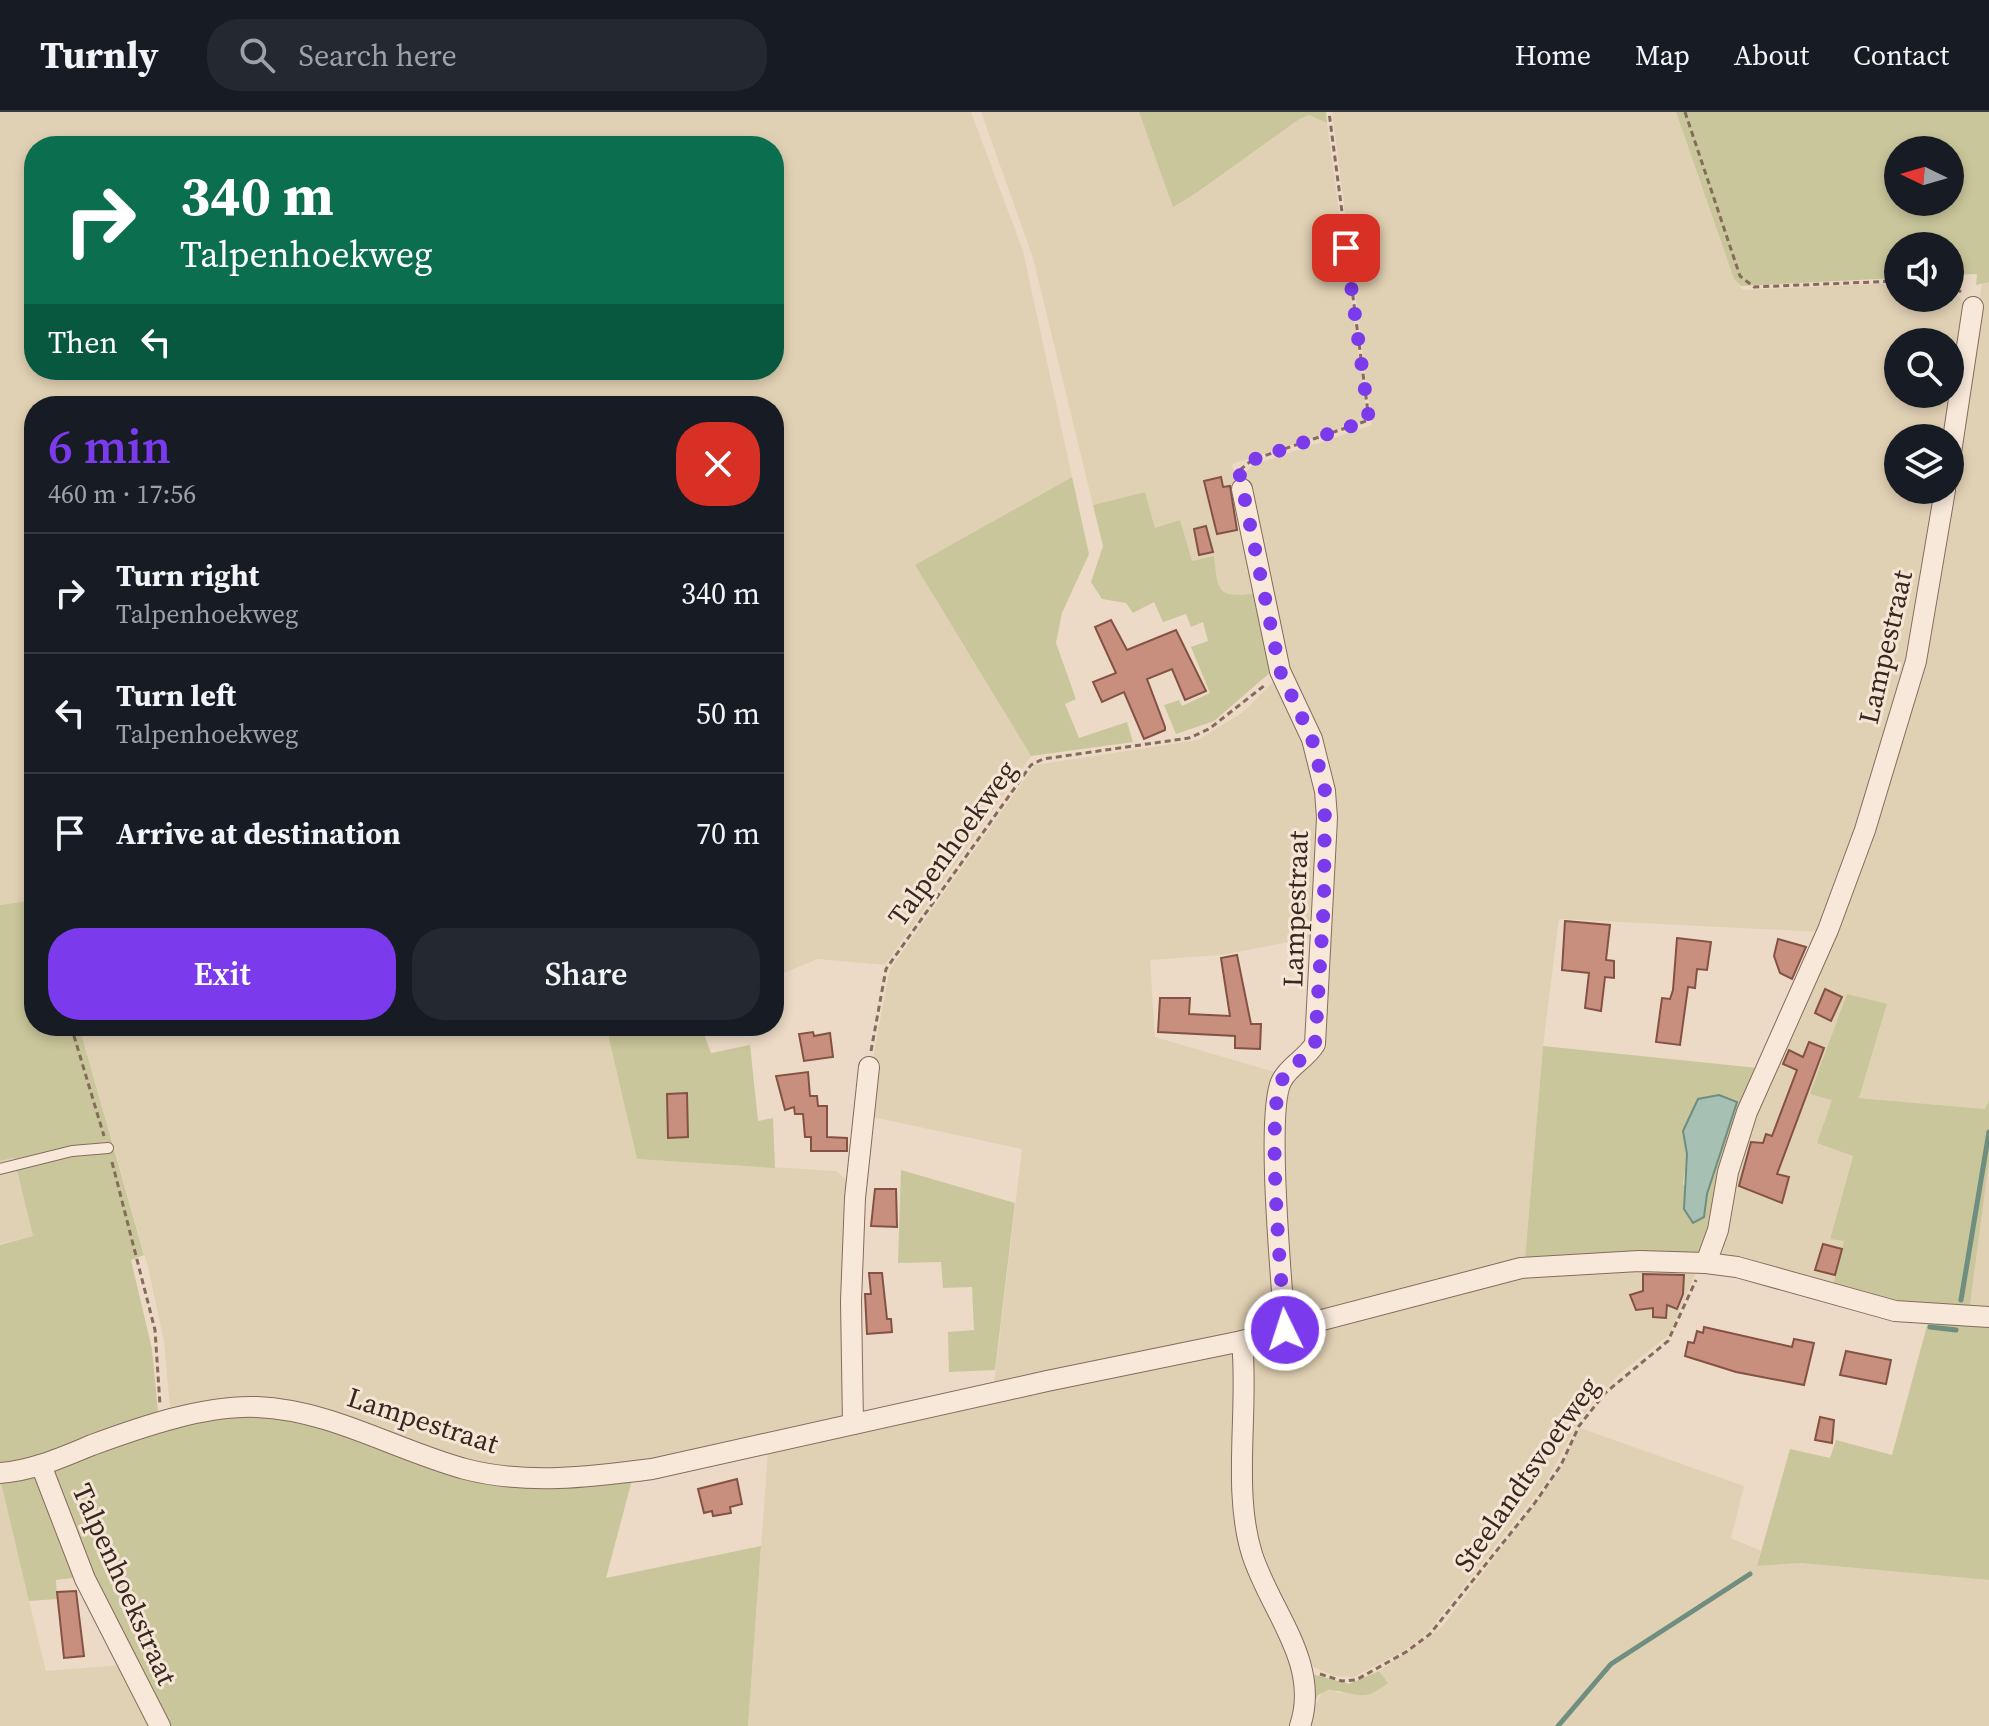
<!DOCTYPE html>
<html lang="en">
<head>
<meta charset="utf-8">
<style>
	body { margin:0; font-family:"Source Serif 4",serif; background:#242831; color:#f1f3f6; height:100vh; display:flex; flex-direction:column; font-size:30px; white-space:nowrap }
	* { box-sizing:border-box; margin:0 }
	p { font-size:26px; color:#9ea1a6 }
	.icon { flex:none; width:44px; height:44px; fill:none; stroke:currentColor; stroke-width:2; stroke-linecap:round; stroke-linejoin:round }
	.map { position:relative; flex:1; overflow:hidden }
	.panel { position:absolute; left:24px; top:284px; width:760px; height:640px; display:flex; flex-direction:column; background:#171b24; border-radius:32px; box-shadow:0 4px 12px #0003 }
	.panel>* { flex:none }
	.guide { position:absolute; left:24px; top:24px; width:760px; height:244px; border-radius:32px; box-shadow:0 4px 12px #0003; background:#0b6e4f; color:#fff; overflow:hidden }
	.needle { width:52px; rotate:275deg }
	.fabs { position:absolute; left:1884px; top:24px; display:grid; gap:16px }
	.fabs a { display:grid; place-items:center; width:80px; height:80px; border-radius:50%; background:#171b24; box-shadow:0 4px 12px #0003; font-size:40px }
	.pin { position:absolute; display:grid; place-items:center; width:68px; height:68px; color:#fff; margin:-34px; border-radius:16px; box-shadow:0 4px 12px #0006 }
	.me { position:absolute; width:88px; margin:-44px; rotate:356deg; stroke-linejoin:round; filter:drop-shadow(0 0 6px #0008) }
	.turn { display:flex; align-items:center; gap:28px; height:168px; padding:0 24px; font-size:36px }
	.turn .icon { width:104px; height:104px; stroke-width:2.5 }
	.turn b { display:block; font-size:56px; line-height:68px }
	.then { display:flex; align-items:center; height:76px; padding:0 24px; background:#0003; gap:16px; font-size:30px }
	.round { display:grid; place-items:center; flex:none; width:84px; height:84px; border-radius:32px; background:#242831 }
	.headline { display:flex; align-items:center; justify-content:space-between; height:136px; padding:0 24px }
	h1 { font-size:48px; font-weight:600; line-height:60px; color:#7c3aed }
	.button { display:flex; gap:16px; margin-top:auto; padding:16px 24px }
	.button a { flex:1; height:92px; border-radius:32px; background:#7c3aed; color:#fff; font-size:32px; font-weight:600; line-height:92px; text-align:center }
	.button a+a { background:#242831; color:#f1f3f6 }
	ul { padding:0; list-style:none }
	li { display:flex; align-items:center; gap:24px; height:120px; padding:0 24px; border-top:2px solid #363941 }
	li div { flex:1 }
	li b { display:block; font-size:30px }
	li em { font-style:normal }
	header { display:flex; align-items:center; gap:48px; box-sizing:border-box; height:112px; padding:0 40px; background:#171b24; border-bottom:2px solid #363941 }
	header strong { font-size:38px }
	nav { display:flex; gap:44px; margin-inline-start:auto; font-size:28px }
	.search { width:560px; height:72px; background:#242831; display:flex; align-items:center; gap:20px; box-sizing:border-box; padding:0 28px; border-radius:32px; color:#9ea1a6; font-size:30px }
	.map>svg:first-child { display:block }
	.farmland { fill:#e1d1b4; fill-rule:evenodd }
	.green { fill:#c9c69b; fill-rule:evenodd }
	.water { fill:#a7c0b4; stroke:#6f8e80; stroke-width:2 }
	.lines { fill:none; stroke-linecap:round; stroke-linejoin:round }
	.stream { stroke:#6f8e80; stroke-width:5 }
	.building { fill:#c88f7f; stroke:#845244; stroke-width:2 }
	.lane-casing { stroke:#866b5d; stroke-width:12 }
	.street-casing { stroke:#866b5d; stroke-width:22 }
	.path { stroke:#866b5d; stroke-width:3; stroke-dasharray:6 4; stroke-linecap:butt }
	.lane { stroke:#f7e8d9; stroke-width:10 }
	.street { stroke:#f7e8d9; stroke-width:20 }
	.route { stroke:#7c3aed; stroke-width:14; stroke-dasharray:0 25.2 }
	.labels { text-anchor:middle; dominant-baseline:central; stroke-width:6; stroke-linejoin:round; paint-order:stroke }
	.street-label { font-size:28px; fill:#372720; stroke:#f4e5d5 }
</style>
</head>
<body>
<header>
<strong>Turnly</strong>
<div class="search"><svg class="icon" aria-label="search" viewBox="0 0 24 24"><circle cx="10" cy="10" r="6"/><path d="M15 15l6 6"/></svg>Search here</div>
<nav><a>Home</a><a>Map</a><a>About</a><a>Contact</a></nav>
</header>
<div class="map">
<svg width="1989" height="1614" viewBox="0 0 1989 1614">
	<rect width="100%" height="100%" fill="#ecdac6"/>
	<g class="farmland">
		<path d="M0 0H971L1023 139 1072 365 915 453 1031 644 885 853 818 847 774 865V294H34V788L0 793ZM34 34H774V258H34Z"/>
		<path d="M981 0H1139L1173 94 1199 80 1298 8 1309 3 1327 11 1367 304 1363 310 1232 352 1261 481 1228 484 1222 481 1216 472 1214 444 1192 449 1155 417 1145 380 1093 393 1033 146Z"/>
		<path d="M1332 0H1676L1734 167 1743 178 1898 171V186H1950V177L1969 195 1949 326H1898V378H1941L1911 552 1823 820 1559 807 1543 934 1525 1147 1299 1204 1291 1194 1282 1002 1287 975 1315 943 1332 709 1290 567 1243 374 1246 360 1253 353 1372 313ZM1898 230H1950V282H1898Z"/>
		<path d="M1989 170V988L1985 997 1859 986 1887 893 1810 981 1832 988 1853 1043 1830 1126 1845 1129 1832 1176 1721 1143 1717 1138 1735 1048 1856 749 1950 378 1982 171Z"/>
		<path d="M1275 568 1316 647 1320 824 1222 843 1150 848 1155 925 1275 960 1273 994 1281 1201 1274 1213 994 1271 1022 1037 868 1004 874 939 890 857 1035 653 1198 628 1243 600Z"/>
		<path d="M79 914H606L637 1047 836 1059 852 1073 849 1298 842 1307 653 1346 590 1356 537 1357 475 1351 365 1311 228 1288 170 1295 164 1230 148 1155Z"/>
		<path d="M14 1046 33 1124 0 1132V1049Z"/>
		<path d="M1989 1049V1200L1969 1199Z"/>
		<path d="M1698 1156 1669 1223 1623 1259 1598 1284 1578 1311 1546 1370 1428 1520 1405 1538 1354 1565 1334 1564 1313 1555 1269 1472 1249 1408 1252 1236 1517 1163Z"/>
		<path d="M1232 1238 1238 1246 1241 1412 1294 1544 1296 1614H748L768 1339Z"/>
		<path d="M1580 1316 1744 1374 1731 1426 1761 1439 1757 1454 1799 1451 1989 1468V1614H1306L1322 1580 1333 1578 1340 1581 1388 1571 1379 1559 1442 1515 1559 1360Z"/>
		<path d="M0 1368 46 1559 120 1553 154 1614H0Z"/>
	</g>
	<g class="green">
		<path d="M1139 0H1326L1327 11 1309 3 1298 8 1198 80 1173 95Z"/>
		<path d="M1676 0H1989V170L1976 173 1977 162 1950 163V134H1898V166L1741 174 1734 167ZM1898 38H1950V90H1898Z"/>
		<path d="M1072 365 1089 442 1062 501 1056 531 1076 587 1065 592 1079 626 1127 610 1133 630 1031 644 915 453Z"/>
		<path d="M1145 380 1155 416 1180 408 1192 449 1214 444C1218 486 1220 485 1261 481L1272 559 1214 609 1176 622 1164 593 1179 588 1182 594 1210 581 1191 535 1208 529 1203 510 1191 515 1186 502 1163 510 1154 490 1133 501 1126 491 1102 487 1091 470 1103 434 1093 393Z"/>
		<path d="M34 788V914H79L144 1143 131 1148 152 1237 158 1300 55 1339 0 1352V1133L33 1124 14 1046 0 1049V793Z"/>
		<path d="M1847 882 1887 892 1859 986 1985 997 1989 988V1049L1969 1200 1904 1195 1832 1176 1844 1129 1830 1127 1853 1044 1817 1031 1832 988 1810 982Z"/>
		<path d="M606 914H701L711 941 750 933 758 1009 773 1006 775 1056 637 1047Z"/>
		<path d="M1543 934 1758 956 1712 1119 1699 1141 1525 1147ZM1732 1006 1707 1082 1704 1104 1683 1072 1687 1042 1684 1019Z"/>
		<path d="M901 1058 1015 1091 995 1258 949 1260 948 1220 974 1218 972 1175 943 1176 941 1150 898 1151Z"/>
		<path d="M1928 1210 1989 1213V1468L1800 1451 1757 1454 1790 1337 1830 1346 1836 1328 1892 1343Z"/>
		<path d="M249 1303 303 1310 449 1359 632 1368 606 1466 761 1434 748 1614H167L124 1540 51 1364 64 1349 184 1311Z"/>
		<path d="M35 1363 81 1465 56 1468 57 1487 29 1489 0 1367Z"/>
		<path d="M1379 1559 1388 1571C1360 1593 1357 1579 1328 1578L1318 1583 1312 1596V1562L1349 1572Z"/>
	</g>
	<path class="water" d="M1719 983 1737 990 1707 1082 1704 1105 1693 1111 1684 1097 1687 1042 1683 1019 1698 987Z"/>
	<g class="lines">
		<g class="stream">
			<path d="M1961 1188 1989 1020"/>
			<path d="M1930 1215 1956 1218"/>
			<path d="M1558 1614 1611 1552 1750 1462"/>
		</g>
	</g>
	<g class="building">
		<path d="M1221 365 1223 375 1230 374 1237 418 1217 422 1204 369Z"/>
		<path d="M1206 414 1213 440 1199 443 1194 417Z"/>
		<path d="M1111 508 1127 538 1176 518 1206 579 1185 588 1172 557 1147 567 1165 615V618L1144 627 1124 580 1102 590 1093 570 1116 561 1095 515Z"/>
		<path d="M1565 809 1610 813 1606 848 1614 849V866L1605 865 1601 899 1585 896 1589 861 1562 858Z"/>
		<path d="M1677 826 1711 830 1707 858 1697 857 1695 876 1688 875 1680 933 1656 930 1662 886 1670 887 1673 878Z"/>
		<path d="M1778 827 1806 835 1792 867 1780 861 1774 844Z"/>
		<path d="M1237 843 1251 912H1261L1260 937 1235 936V924L1158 920 1160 886H1190L1189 902 1230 904 1221 846Z"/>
		<path d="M1825 877 1842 885 1831 909 1815 901Z"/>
		<path d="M813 920 814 924 830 921 833 945 804 949 799 922Z"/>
		<path d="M1809 930 1824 936 1777 1062 1789 1065 1782 1091 1739 1074 1751 1030 1763 1031 1766 1022 1772 1024 1797 958 1783 952 1789 938 1803 945Z"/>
		<path d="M808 960 810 984H817L818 994H827V1025L847 1026V1039H811V1025H805L803 1002H795L794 995 785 998 776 964Z"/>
		<path d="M687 981 688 1025 668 1026 667 982Z"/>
		<path d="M875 1077H896L897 1115 871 1114Z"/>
		<path d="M1823 1132 1842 1137 1835 1163 1815 1158Z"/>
		<path d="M869 1161H882L887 1207H891L892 1220 867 1222 865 1182H871Z"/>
		<path d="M1643 1162 1684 1163 1683 1182 1677 1197 1667 1193 1666 1206 1653 1205V1196L1636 1198 1630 1183 1643 1179Z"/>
		<path d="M1704 1215 1792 1235 1794 1227 1814 1231 1804 1273 1736 1260 1685 1244 1688 1230 1694 1231 1697 1219 1703 1221Z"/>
		<path d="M1846 1239 1891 1248 1886 1272 1840 1263Z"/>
		<path d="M1820 1305 1834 1308 1832 1331 1815 1328Z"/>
		<path d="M737 1367 742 1392 730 1395 731 1401 713 1404 712 1399 704 1401 698 1377Z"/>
		<path d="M76 1479 84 1544 64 1546 57 1480Z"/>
	</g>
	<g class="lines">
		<g class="lane-casing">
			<path id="lane" d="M0 1057 72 1039 108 1036"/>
		</g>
		<g class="street-casing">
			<g id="street">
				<path d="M1950 347 1973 195"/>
				<path d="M1242 377 1280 559 1312 627 1325 679 1327 706 1315 932C1306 947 1290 953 1282 968 1265 997 1282 1175 1285 1218"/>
				<path d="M1706 1151 1718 1118 1728 1060 1747 1000 1828 818 1865 718 1916 549 1945 378"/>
				<path d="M1242 1229C1249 1296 1232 1378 1252 1442 1270 1499 1321 1551 1300 1614"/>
				<path d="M853 1312 851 1189 855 1086 869 955"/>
				<path d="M41 1353 85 1467 160 1614"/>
				<path d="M0 1361C32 1359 63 1345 92 1333 141 1315 204 1293 257 1295 331 1298 395 1338 465 1357 526 1373 590 1365 652 1357L1047 1269 1242 1229 1521 1156 1639 1149 1706 1151 1737 1155 1895 1199 1989 1205"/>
			</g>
		</g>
		<g class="path">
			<path d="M1685 0 1740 164 1754 175 1898 169"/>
			<path d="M1950 173 1961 180"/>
			<path d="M1240 358 1252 348 1369 308 1329 0"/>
			<path d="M71 914 104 1024"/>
			<path d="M871 939 886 857 1031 653 1043 647 1189 626 1209 617 1265 573"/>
			<path d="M112 1050 155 1218 160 1293"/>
			<path d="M1320 1562 1342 1569 1356 1568 1406 1540 1430 1522 1534 1392 1561 1353 1579 1314 1605 1281 1668 1229 1696 1168"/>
		</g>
		<use href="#lane" class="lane"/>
		<use href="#street" class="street"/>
	</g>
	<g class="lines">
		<path class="route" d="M1285 1218C1282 1174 1265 998 1282 968 1290 953 1306 947 1315 932L1324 790 1325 679 1312 627 1280 559 1239 359 1252 348 1369 308 1346 136"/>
	</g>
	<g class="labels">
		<g class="street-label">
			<text transform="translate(1885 535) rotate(-77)">Lampestraat</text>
			<text transform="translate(952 731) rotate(-54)">Talpenhoekweg</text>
			<text transform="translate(1295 797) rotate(-88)">Lampestraat</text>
			<text transform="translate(423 1308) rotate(18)">Lampestraat</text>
			<text transform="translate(1526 1362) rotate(-55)">Steelandtsvoetweg</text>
			<text transform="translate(125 1472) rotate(66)">Talpenhoekstraat</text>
		</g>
	</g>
</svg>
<div class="fabs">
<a><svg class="needle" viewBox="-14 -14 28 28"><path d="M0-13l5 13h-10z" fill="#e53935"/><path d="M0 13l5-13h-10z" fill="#9ea1a6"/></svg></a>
<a><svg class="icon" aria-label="sound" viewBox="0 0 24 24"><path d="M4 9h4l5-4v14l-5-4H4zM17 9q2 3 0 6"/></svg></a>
<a><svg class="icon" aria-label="search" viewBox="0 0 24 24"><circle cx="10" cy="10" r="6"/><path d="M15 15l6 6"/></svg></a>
<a><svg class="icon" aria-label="layers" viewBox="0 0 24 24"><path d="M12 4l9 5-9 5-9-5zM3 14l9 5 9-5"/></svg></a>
</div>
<div class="pin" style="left:1346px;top:136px;background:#d93025"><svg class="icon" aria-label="arrive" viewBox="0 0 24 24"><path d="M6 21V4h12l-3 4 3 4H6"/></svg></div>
<svg class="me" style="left:1285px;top:1218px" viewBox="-20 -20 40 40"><circle r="17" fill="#7c3aed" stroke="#fff" stroke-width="3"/><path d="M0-11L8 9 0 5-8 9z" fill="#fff"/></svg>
<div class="guide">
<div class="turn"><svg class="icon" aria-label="right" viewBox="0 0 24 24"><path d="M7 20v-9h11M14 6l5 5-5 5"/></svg><div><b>340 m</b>Talpenhoekweg</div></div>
<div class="then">Then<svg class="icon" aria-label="left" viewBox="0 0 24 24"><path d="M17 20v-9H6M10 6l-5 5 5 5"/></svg></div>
</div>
<section class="panel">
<div class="headline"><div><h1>6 min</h1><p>460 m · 17:56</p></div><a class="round" style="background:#d93025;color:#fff"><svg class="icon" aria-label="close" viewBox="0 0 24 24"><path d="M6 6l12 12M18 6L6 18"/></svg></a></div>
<ul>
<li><svg class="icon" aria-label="right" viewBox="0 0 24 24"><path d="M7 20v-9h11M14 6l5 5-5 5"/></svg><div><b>Turn right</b><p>Talpenhoekweg</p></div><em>340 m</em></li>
<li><svg class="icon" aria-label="left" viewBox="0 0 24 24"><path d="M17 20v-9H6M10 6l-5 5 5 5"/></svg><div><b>Turn left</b><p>Talpenhoekweg</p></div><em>50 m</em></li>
<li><svg class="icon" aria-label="arrive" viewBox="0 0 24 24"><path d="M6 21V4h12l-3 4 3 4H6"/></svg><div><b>Arrive at destination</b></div><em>70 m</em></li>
</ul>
<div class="button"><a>Exit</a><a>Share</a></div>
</section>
</div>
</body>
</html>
